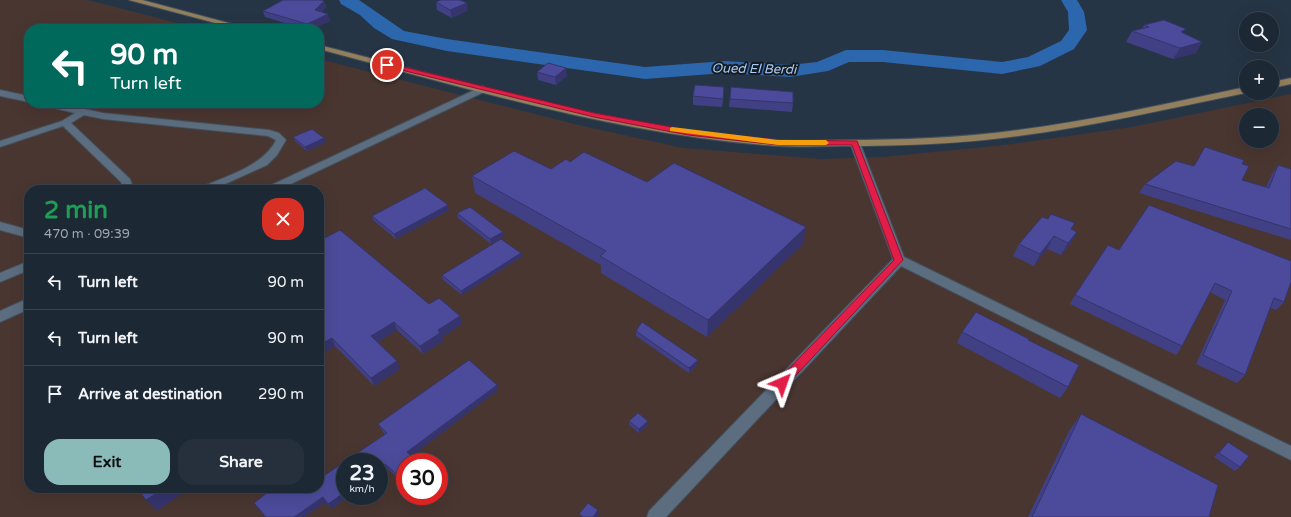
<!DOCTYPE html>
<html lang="en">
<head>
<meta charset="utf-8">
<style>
	body { margin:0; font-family:"Varela Round",sans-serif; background:#25303c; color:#f1f3f6; height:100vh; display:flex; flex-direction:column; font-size:15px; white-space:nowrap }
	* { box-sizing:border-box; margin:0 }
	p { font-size:13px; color:#a0a6ac }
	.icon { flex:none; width:22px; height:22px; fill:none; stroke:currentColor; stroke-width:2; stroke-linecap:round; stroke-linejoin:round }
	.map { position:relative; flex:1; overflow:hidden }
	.sheet { position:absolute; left:24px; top:185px; width:300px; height:308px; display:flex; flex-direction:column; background:#1c2834; border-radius:16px; box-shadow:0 4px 16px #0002,0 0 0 1px #3a444f }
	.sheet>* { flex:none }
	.top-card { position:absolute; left:24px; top:24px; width:300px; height:84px; border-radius:16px; box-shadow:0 4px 16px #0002,0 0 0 1px #3a444f; background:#00695c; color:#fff; overflow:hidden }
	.tools { position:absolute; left:1239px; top:12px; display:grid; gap:8px }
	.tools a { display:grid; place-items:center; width:40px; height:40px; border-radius:50%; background:#1c2834; box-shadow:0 4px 16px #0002,0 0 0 1px #3a444f; font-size:20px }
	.speed { position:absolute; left:336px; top:453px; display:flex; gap:8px; font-size:20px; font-weight:700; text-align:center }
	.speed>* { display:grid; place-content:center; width:52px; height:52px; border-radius:50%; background:#1c2834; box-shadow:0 4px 16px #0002,0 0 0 1px #3a444f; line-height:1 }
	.speed small { font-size:10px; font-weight:400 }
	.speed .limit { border:6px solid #d22; background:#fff; color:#111 }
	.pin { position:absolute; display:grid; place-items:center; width:34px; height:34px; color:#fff; margin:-17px; border:2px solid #fff; border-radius:50%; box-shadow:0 1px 4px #0007 }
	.me { position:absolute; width:44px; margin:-22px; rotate:43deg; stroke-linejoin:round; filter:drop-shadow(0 0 3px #0008) }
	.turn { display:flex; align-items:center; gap:14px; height:84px; padding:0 20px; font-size:18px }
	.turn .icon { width:52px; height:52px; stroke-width:2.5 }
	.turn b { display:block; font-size:28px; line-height:34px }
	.round { display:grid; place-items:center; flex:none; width:42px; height:42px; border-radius:16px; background:#25303c }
	.overview { display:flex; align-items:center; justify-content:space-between; height:68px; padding:0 20px }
	h1 { font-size:24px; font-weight:700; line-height:30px; color:#1e9e55 }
	.button { display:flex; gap:8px; margin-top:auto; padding:8px 20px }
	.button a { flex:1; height:46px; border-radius:16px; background:#8bbbb9; color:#111; font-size:16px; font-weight:700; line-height:46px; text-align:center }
	.button a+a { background:#25303c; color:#f1f3f6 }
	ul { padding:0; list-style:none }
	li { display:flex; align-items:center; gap:12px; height:56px; padding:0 20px; border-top:1px solid #3a444f }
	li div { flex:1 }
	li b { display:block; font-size:15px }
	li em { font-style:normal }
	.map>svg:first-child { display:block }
	.industrial { fill:#4a3630; fill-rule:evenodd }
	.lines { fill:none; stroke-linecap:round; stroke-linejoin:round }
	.river { fill:#2c66ad; fill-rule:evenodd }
	.minor-casing { stroke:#42505d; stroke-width:2 }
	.major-casing { stroke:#42505d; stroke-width:2 }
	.minor { fill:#5c6d7f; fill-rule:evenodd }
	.major { fill:#947f5d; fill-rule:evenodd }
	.wall { fill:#414085 }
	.shaded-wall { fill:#35346c }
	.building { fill:#4c4b9b; stroke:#35346c }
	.route { fill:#e11d48; stroke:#92132f }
	.slow { fill:#f59e0b }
	.labels { text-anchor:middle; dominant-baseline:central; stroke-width:4; stroke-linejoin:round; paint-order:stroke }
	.far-water-label { font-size:13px; font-style:italic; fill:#aeccf3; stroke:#151c23 }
</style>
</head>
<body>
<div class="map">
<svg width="1291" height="517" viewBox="0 0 1291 517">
	<rect width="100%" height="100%" fill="#263545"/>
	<path class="industrial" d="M0 0H87L201 29H29V103H319V59L578 125 683 148 821 159 883 157 1005 145 1132 127 1291 94V517H0ZM1246 115H1272V141H1246ZM29 190H319V488H29ZM345 462H379V496H345ZM405 462H439V496H405Z"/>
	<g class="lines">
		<path class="river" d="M339 0H359L404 31 447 39 645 67 725 61 790 65 817 62 846 50H883L1002 62 1028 57 1061 41 1069 30 1068 12 1061 0H1077L1084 12 1087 30 1074 49 1040 66 1002 74 883 62H849L828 71 790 77 725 73 645 79 447 51 392 39 374 28 360 15 341 4Z"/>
		<g class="minor-casing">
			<g id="minor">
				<path d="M483 86 487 89 486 91 278 190H264L265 188Z"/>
				<path d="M0 90 29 96V102L0 96Z"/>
				<path d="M39 103H57L103 113 269 130 279 133 286 140 277 155 267 165 212 190H198L199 188C224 177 264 166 276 140L268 136 103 119 84 115 71 123 130 179 134 190H124L121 182 63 126 0 147V141L62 121 75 113 41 105Z"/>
				<path d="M855 140 860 143 904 257 1291 446V460L901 266 666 517H647L649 511 893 259 850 143Z"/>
				<path d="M0 222 29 230V238L0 230Z"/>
				<path d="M29 261V270L0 282V273Z"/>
				<path d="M29 298V309L0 322V311Z"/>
			</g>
		</g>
		<g class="major-casing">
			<g id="major">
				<path d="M129 0H142L251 29H238Z"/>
				<path d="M319 45C470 83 621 130 777 140 799 142 821 140 843 140 902 140 960 138 1018 130 1095 120 1170 103 1246 87V93C1170 108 1095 126 1018 136 960 144 902 146 843 146 821 146 799 147 777 146 621 135 469 89 319 49Z"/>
				<path d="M1291 78V84L1272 88V82Z"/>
			</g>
		</g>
		<use href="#minor" class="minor"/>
		<use href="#major" class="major"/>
	</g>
	<g class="wall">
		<path d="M324 1 326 7 321 12 330 21 312 29H305L265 17 263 11Z"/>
		<path d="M436 2 468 10 452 18 437 10Z"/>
		<path d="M1144 25 1183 33 1196 53 1173 59 1126 42 1132 31 1142 29Z"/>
		<path d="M537 72 567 76 556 85 538 80Z"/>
		<path d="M731 87 793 103 792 112 729 107Z"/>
		<path d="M724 95 722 107 693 105V96Z"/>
		<path d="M293 137 326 142 307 151 295 141Z"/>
		<path d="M1205 147 1242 164V180L1266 187 1272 174 1278 165 1291 169V240L1139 193 1145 184 1194 166Z"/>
		<path d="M570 162 647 182 806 227 803 244 707 337 601 273V265L475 193 472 176 551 169Z"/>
		<path d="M1149 205 1284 302 1276 310 1270 308 1245 375 1237 383 1196 364 1225 300 1210 292 1182 346 1176 355 1070 304 1075 295 1119 250Z"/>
		<path d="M449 210 396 239 373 220 372 216Z"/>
		<path d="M457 213 504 236 491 244 458 218Z"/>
		<path d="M1071 229 1077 232 1070 244 1061 255 1047 249 1034 266 1013 256 1019 244Z"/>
		<path d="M319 241 429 304 462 324 442 337 443 341 423 354 397 330 378 342 400 369 374 386 335 346 319 356Z"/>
		<path d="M521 257 462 295 443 280 442 275Z"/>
		<path d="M636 331 698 360 697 365 689 373 636 336Z"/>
		<path d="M962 332 1068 387 1060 398 957 343Z"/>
		<path d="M497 385 498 390 411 456 405 462 404 484 388 469 331 509 326 502 304 517H265L254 503 319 488 385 434 381 429 378 424Z"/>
		<path d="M1081 414 1209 517H1028L1069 431Z"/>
		<path d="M629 421 648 425 639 433 629 425Z"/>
		<path d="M1228 442 1240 467 1235 471 1214 457Z"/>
	</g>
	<g class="shaded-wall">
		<path d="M324 1 326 7 317 16 315 10Z"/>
		<path d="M467 3 468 10 452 18 450 10Z"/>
		<path d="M328 14 330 21 312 29H309L307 24Z"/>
		<path d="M1202 42 1196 53 1173 59 1180 48Z"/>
		<path d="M566 68 567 76 556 85 555 77Z"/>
		<path d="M324 138 326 142 307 151 305 147Z"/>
		<path d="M448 205 449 210 396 239 394 234Z"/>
		<path d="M806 227 803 244 707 337 708 320Z"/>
		<path d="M503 232 504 236 491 244 490 239Z"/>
		<path d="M1077 232 1070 244 1061 255 1068 243Z"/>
		<path d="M1054 236 1047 249 1034 266 1040 254Z"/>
		<path d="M521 253V257L462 295 461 291Z"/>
		<path d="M460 316 462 324 442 337 443 341 423 354 420 346 438 330Z"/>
		<path d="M394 322 397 330 375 344 371 336Z"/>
		<path d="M332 338 335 346 319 356V345Z"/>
		<path d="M698 360 697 365 689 373V368Z"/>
		<path d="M397 361 400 369 374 386 371 378Z"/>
		<path d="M497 385 498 390 409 458 407 452Z"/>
		<path d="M648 421V425L639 433V429Z"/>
		<path d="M385 464 388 469 379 475V468Z"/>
		<path d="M405 476V483L404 484 402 479Z"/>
		<path d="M164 488H190L157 511 146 500Z"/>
		<path d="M345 492V496H349L331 509 328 504Z"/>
		<path d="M323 497 326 502 304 517H294Z"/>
		<path d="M598 510 599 514 597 517H593Z"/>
	</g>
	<g class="building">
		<path d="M283 0H321L324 1 315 10 328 14 307 24 263 11Z"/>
		<path d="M441 0H460L467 3 450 10 436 2Z"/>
		<path d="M1164 20 1186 29 1181 32 1202 42 1180 48 1132 31 1149 27 1144 25Z"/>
		<path d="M548 63 566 68 555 77 537 72Z"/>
		<path d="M695 85 724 87 723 99 693 96Z"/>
		<path d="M731 87 793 92V103L730 99Z"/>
		<path d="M312 129 324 138 305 147 293 137Z"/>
		<path d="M1205 147 1244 160 1242 164 1249 166 1242 180 1269 188 1278 165 1291 169V229L1145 184 1176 161 1194 166Z"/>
		<path d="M514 151 551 169 566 159 570 162 584 152 647 182 674 163 806 227 708 320 600 256 606 251 472 176Z"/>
		<path d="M425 188 448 205 394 234 372 216Z"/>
		<path d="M1149 205 1291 261V282L1284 302 1274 298 1245 375 1203 355 1232 291 1215 283 1182 346 1075 295 1108 245 1119 250Z"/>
		<path d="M470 207 503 232 490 239 457 213Z"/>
		<path d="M1051 214 1075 223 1071 229 1077 232 1068 243 1054 236 1040 254 1019 244 1042 217 1048 219Z"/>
		<path d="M340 230 429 304 439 298 460 316 438 330 440 333 420 346 394 322 371 336 397 361 371 378 332 338 319 345V241Z"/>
		<path d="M501 239 521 253 461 291 442 275Z"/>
		<path d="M976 312 1029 339 1028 340 1079 365 1068 387 962 332Z"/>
		<path d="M642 322 698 360 689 368 636 331Z"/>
		<path d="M469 360 497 385 407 452 418 462H405V476L402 479 385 464 379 468V462H345V492L328 504 323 497 294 517H266L254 503 273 488H319V479L387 433 378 424Z"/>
		<path d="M638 413 648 421 639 429 629 421Z"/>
		<path d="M1081 414 1218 485 1209 517H1032Z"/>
		<path d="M1228 442 1249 456 1240 467 1219 453Z"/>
		<path d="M137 488H164L146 500Z"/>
		<path d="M588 503 598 510 593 517H583L579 514Z"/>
	</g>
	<path class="route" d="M387 63 594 113 688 130 778 140 857 141 903 260 786 386H778L777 383 778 380 894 260 852 145H778L688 135 594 117 385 66V63Z"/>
	<path class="slow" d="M672 127 778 140H826L829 143 826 145H778L670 131V128Z"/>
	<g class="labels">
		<g class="far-water-label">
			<text transform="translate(754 69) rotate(1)">Oued El Berdi</text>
		</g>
	</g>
</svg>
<div class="tools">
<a><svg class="icon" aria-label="search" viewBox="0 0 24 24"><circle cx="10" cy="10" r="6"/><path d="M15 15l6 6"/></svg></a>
<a>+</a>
<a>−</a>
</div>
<div class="speed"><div>23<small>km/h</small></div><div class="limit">30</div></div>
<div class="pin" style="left:387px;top:65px;background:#d93025"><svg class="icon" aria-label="arrive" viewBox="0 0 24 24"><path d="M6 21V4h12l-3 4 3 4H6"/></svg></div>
<svg class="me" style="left:782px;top:383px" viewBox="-20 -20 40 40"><path d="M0-17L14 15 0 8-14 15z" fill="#e11d48" stroke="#fff" stroke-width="4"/></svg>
<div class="top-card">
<div class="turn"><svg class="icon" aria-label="left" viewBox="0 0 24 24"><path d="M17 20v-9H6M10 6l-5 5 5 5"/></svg><div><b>90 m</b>Turn left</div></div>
</div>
<section class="sheet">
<div class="overview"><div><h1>2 min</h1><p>470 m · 09:39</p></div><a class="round" style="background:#d93025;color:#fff"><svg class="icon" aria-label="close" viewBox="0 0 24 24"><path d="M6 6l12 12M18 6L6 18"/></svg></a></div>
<ul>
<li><svg class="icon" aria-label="left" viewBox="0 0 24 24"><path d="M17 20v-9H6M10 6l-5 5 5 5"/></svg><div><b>Turn left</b></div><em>90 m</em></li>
<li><svg class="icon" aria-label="left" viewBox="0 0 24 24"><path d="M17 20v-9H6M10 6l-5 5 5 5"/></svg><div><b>Turn left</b></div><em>90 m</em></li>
<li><svg class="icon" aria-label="arrive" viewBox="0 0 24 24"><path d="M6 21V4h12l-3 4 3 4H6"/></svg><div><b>Arrive at destination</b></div><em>290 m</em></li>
</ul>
<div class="button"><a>Exit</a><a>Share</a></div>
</section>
</div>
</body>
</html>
